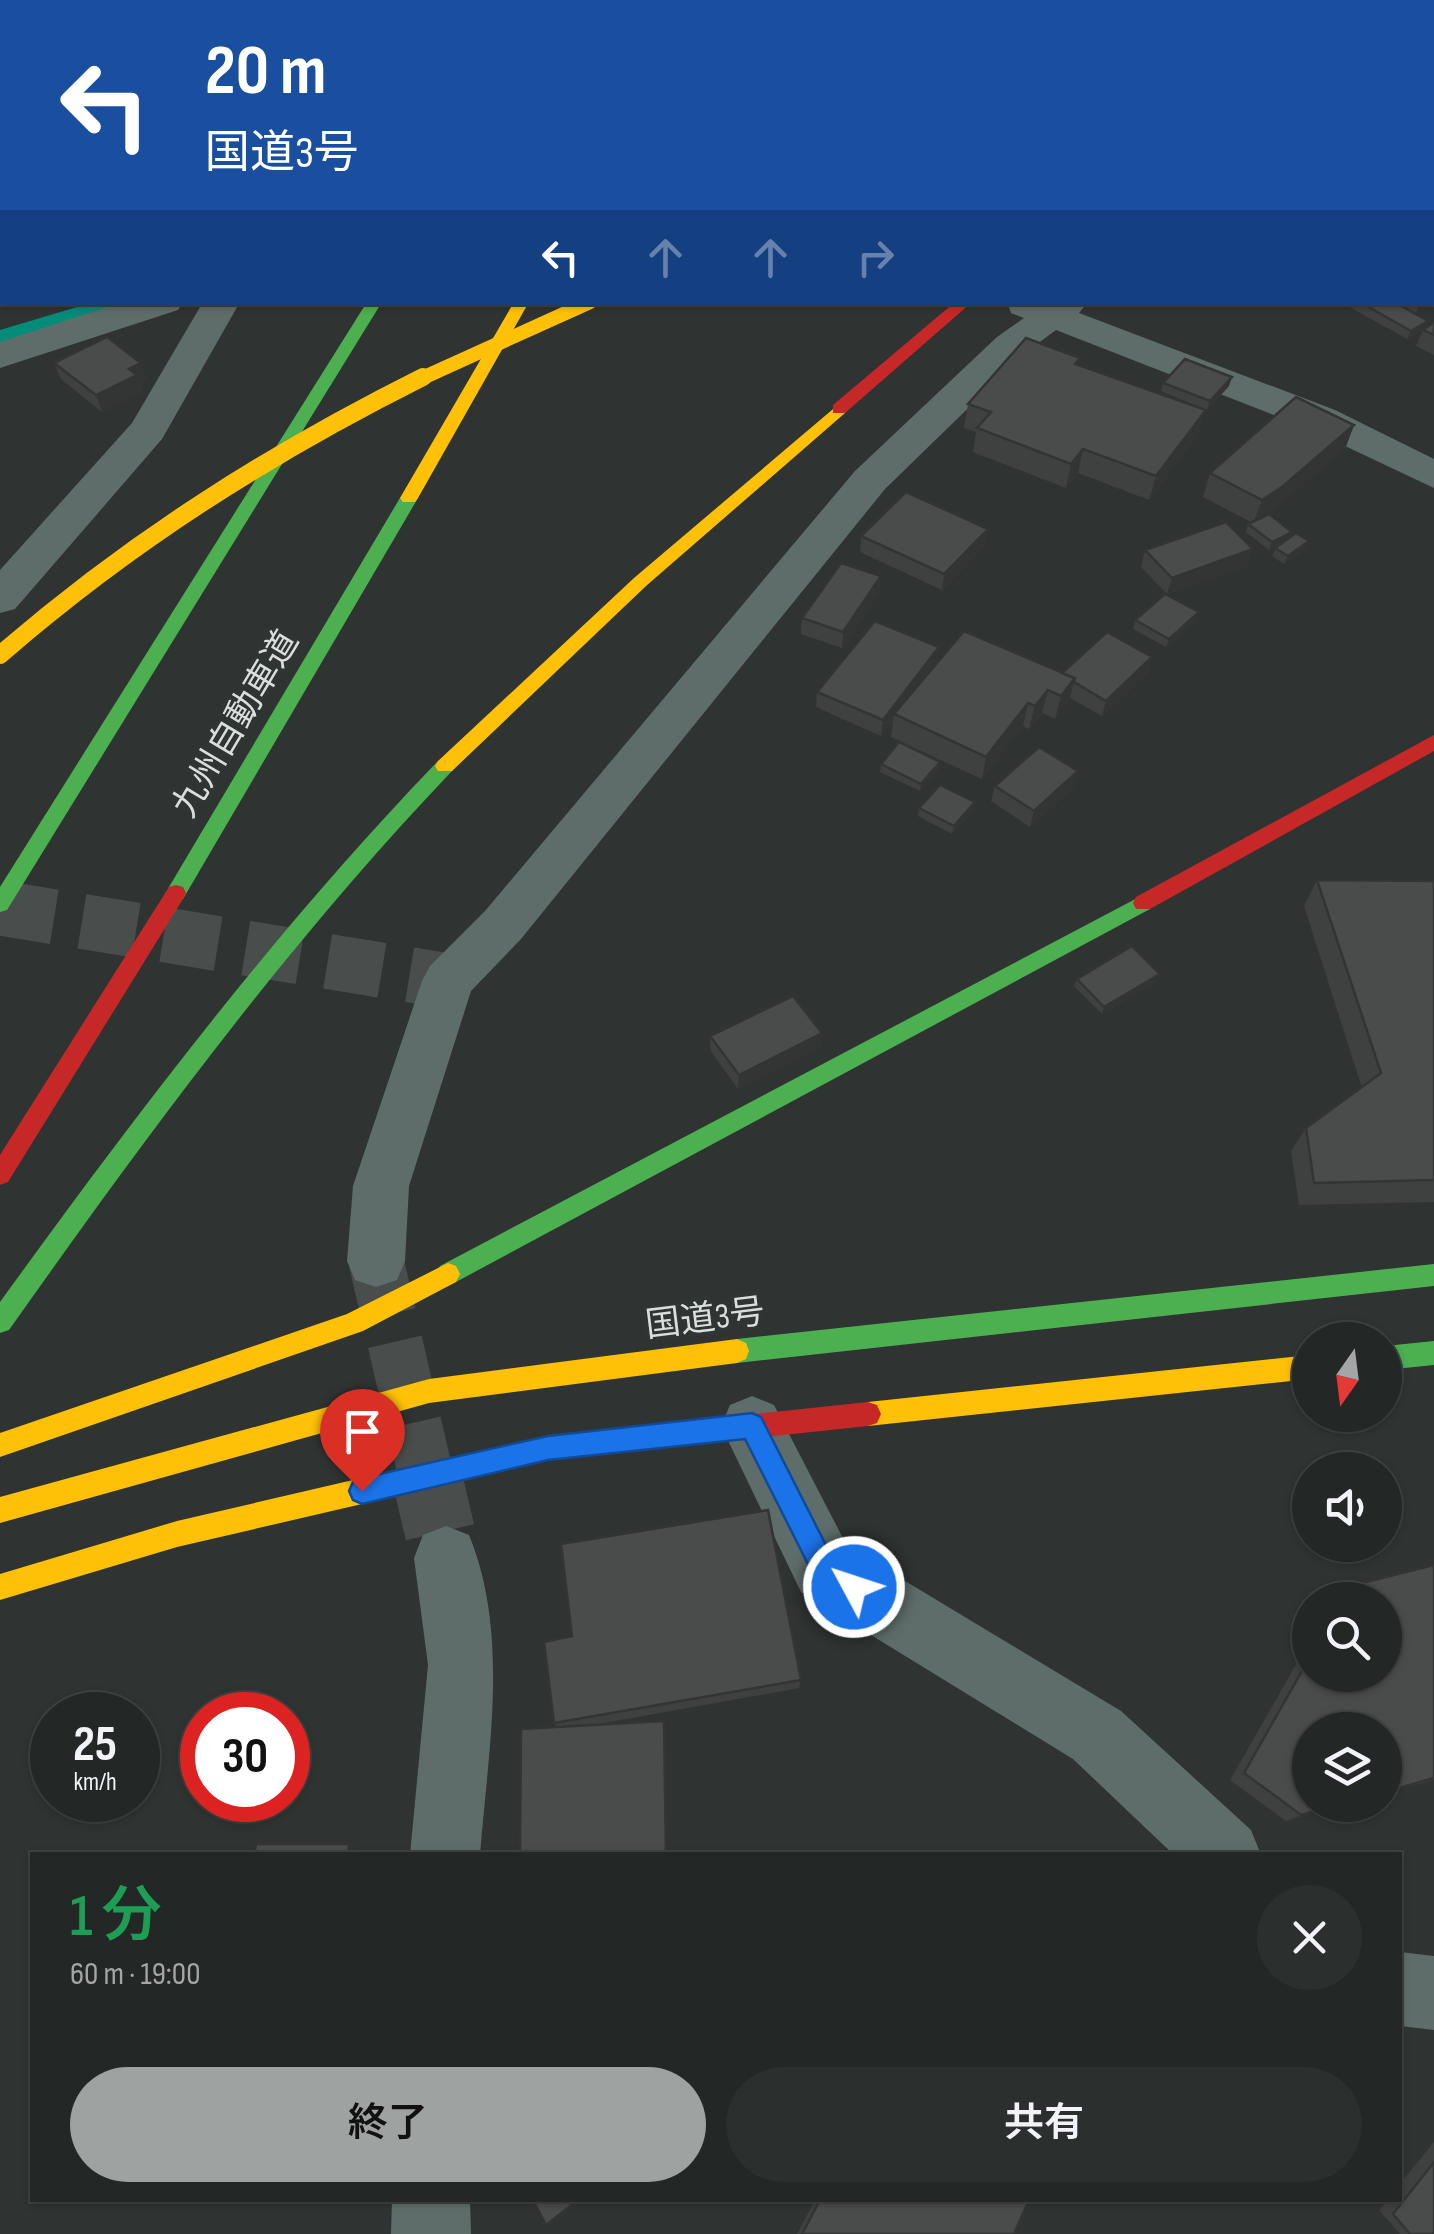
<!DOCTYPE html>
<html lang="ja">
<head>
<meta charset="utf-8">
<style>
	body { margin:0; font-family:"Sofia Sans Condensed","Noto Sans JP",sans-serif; background:#2b2f2e; color:#f1f3f6; height:100vh; display:flex; flex-direction:column; font-size:38px; white-space:nowrap }
	* { box-sizing:border-box; margin:0 }
	p { font-size:32px; color:#a3a5a7 }
	.icon { flex:none; width:55px; height:55px; fill:none; stroke:currentColor; stroke-width:2; stroke-linecap:round; stroke-linejoin:round }
	.map { position:relative; flex:1; overflow:hidden }
	.drawer { position:absolute; left:30px; top:1852px; width:1372px; height:350px; display:flex; flex-direction:column; background:#232726; border-radius:0px; box-shadow:0 2px 8px #0004,0 0 0 2px #404443 }
	.drawer>* { flex:none }
	.banner { position:absolute; left:0px; top:0px; width:1435px; height:305px; box-shadow:0 2px 8px #0004,0 0 0 2px #404443; background:#1a4fa0; color:#fff; overflow:hidden }
	.needle { width:65px; rotate:194deg }
	.controls { position:absolute; left:1292px; top:1322px; display:grid; gap:20px }
	.controls a { display:grid; place-items:center; width:110px; height:110px; border-radius:50%; background:#232726; box-shadow:0 2px 8px #0004,0 0 0 2px #404443; font-size:50px }
	.speed { position:absolute; left:30px; top:1692px; display:flex; gap:20px; font-size:50px; font-weight:700; text-align:center }
	.speed>* { display:grid; place-content:center; width:130px; height:130px; border-radius:50%; background:#232726; box-shadow:0 2px 8px #0004,0 0 0 2px #404443; line-height:1 }
	.speed small { font-size:25px; font-weight:400 }
	.speed .limit { border:15px solid #d22; background:#fff; color:#111 }
	.pin { position:absolute; display:grid; place-items:center; width:85px; height:85px; color:#fff; margin:-102px -42px; border-radius:50% 50% 50% 0; rotate:-45deg; box-shadow:0 0 10px #0007 }
	.pin .icon { rotate:45deg }
	.me { position:absolute; width:110px; margin:-55px; rotate:310deg; stroke-linejoin:round; filter:drop-shadow(0 0 8px #0008) }
	.turn { display:flex; align-items:center; gap:35px; height:210px; padding:0 40px; font-size:45px }
	.turn .icon { width:130px; height:130px; stroke-width:2.5 }
	.turn b { display:block; font-size:70px; line-height:85px }
	.lanes { display:flex; align-items:center; height:95px; padding:0 40px; background:#0003; justify-content:center; gap:50px; direction:ltr }
	.lanes .off { opacity:.35 }
	.round { display:grid; place-items:center; flex:none; width:105px; height:105px; border-radius:52px; background:#2b2f2e }
	.summary { display:flex; align-items:center; justify-content:space-between; height:170px; padding:0 40px }
	h1 { font-size:60px; font-weight:600; line-height:75px; color:#1e9e55 }
	.cta { display:flex; gap:20px; margin-top:auto; padding:20px 40px }
	.cta a { flex:1; height:115px; border-radius:60px; background:#9ea2a1; color:#111; font-size:40px; font-weight:600; line-height:115px; text-align:center }
	.cta a+a { background:#2b2f2e; color:#f1f3f6 }
	.map>svg:first-child { display:block }
	.green { fill:#20564c }
	.lines { fill:none; stroke-linecap:round; stroke-linejoin:round }
	.canal { fill:#048c7b; fill-rule:evenodd }
	.street-tunnel-far1 { stroke:#494e4c; stroke-width:55; stroke-dasharray:55 28; stroke-linecap:butt }
	.street-tunnel { stroke:#494e4c; stroke-width:70; stroke-dasharray:70 35; stroke-linecap:butt }
	.street { fill:#5f6d6a; fill-rule:evenodd }
	.fast { fill:#4caf50; fill-rule:evenodd }
	.slow { fill:#ffc107; fill-rule:evenodd }
	.jam { fill:#c62828; fill-rule:evenodd }
	.slow-bridge-far1 { stroke:#ffc107; stroke-width:14 }
	.slow-bridge { stroke:#ffc107; stroke-width:18 }
	.wall { fill:#3f4140 }
	.shaded-wall { fill:#333534 }
	.building { fill:#494c4b; stroke:#333534; stroke-width:2.5 }
	.route { fill:#1a73e8; stroke:#114b97; stroke-width:2.5 }
	.labels { text-anchor:middle; dominant-baseline:central; stroke-width:10; stroke-linejoin:round; paint-order:stroke }
	.street-label { font-size:35px; fill:#dadedd; stroke:#2e3533 }
</style>
</head>
<body>
<div class="map">
<svg width="1434" height="2234" viewBox="0 0 1434 2234">
	<rect width="100%" height="100%" fill="#2f3432"/>
	<path class="green" d="M0 0H810L2 2 0 155Z"/>
	<g class="lines">
		<g class="canal">
			<path d="M1423 0H1434V16L1432 2H1420Z"/>
			<path d="M94 302 145 305 139 313 0 353V330Z"/>
		</g>
		<g class="street-tunnel-far1">
			<path d="M0 908 448 981"/>
			<path d="M376 1261 424 1467"/>
		</g>
		<path class="street-tunnel" d="M424 1464 446 1558"/>
		<g class="street">
			<rect x="1432" y="23" width="2" height="18"/>
			<rect x="1432" y="175" width="2" height="20"/>
			<path d="M123 302H183L178 310 0 368V342Z"/>
			<path d="M203 302H240L162 439 15 609 0 613V570L132 423Z"/>
			<path d="M1007 302H1088L1079 313 1335 410 1434 459V488L1307 428 1056 330 1025 353 885 489 521 939 471 991 409 1186 405 1261 397 1280 376 1287 355 1280 347 1261 353 1186 422 981 430 966 485 911 855 471 997 337 1024 318 1011 313Z"/>
			<path d="M752 1396 774 1405 847 1546 1121 1711 1251 1830 1261 1855H1174L1073 1759 801 1592 721 1426 730 1405Z"/>
			<path d="M446 1526 469 1535C510 1635 488 1751 480 1855H410L428 1665 414 1558 423 1535Z"/>
			<path d="M1400 1952 1434 1956V2030L1400 2026Z"/>
			<path d="M392 2200H470L471 2234H391Z"/>
		</g>
		<g class="fast">
			<path d="M367 302H382L7 910 0 912V887Z"/>
			<path d="M409 492 418 498 183 899H169L166 893 169 887 400 498Z"/>
			<path d="M445 759 455 766 452 771C287 944 147 1135 9 1330L0 1333V1302C137 1113 276 929 438 761Z"/>
			<path d="M1143 895 1153 903 1150 909 456 1282 448 1285 440 1282 436 1274 440 1266Z"/>
			<path d="M1434 1264V1286L737 1363 728 1359 725 1351 728 1343 737 1339Z"/>
			<path d="M1434 1341V1365L1385 1370V1346Z"/>
		</g>
		<g class="slow">
			<path d="M514 302H529L418 498 415 502H403L400 498Z"/>
			<path d="M839 404 847 409 845 413 646 586 452 771H438L435 766 438 761 634 578Z"/>
			<path d="M448 1263 456 1266 460 1274 456 1282 363 1331 0 1457V1433L347 1314Z"/>
			<path d="M737 1339 746 1343 749 1351 746 1359 737 1363 429 1403 0 1523V1497L429 1379Z"/>
			<path d="M1310 1355V1379L868 1426 859 1423 855 1414 859 1405 868 1402Z"/>
			<path d="M435 1461 444 1465 448 1474 444 1483 435 1487 177 1547 0 1600V1574L177 1521Z"/>
		</g>
		<g class="jam">
			<path d="M955 302H972L845 413H833V405Z"/>
			<path d="M1434 735V751L1150 909H1136L1133 903 1136 897Z"/>
			<path d="M176 885 183 887 186 893 183 899 8 1182 0 1185V1155L169 887Z"/>
			<path d="M868 1402 877 1405 881 1414 877 1423 868 1426 548 1460 435 1487 426 1483 422 1474 426 1465 435 1461 548 1436Z"/>
		</g>
		<path class="slow-bridge-far1" d="M418 380 590 302"/>
		<path class="slow-bridge" d="M0 655C130 542 269 454 423 377"/>
	</g>
	<g class="wall">
		<path d="M1347 302H1394L1424 329 1434 322V355L1416 346 1423 330 1407 339 1346 305Z"/>
		<path d="M1398 302H1429L1428 305 1416 313Z"/>
		<path d="M54 363H141L147 379 140 383 143 391 102 412 61 379Z"/>
		<path d="M1079 365 1198 434 1149 500 1078 473 1066 488 973 452 976 432 964 428 968 404Z"/>
		<path d="M1163 383 1229 386 1207 410 1161 391Z"/>
		<path d="M1354 425 1345 449 1267 515 1290 537 1306 549 1284 564 1272 556 1277 546 1269 550 1246 532 1248 524 1251 522 1203 497 1210 473Z"/>
		<path d="M861 536 985 545 942 590 860 552Z"/>
		<path d="M1145 550 1247 566 1167 594 1141 567Z"/>
		<path d="M880 592 842 648 801 634 802 618Z"/>
		<path d="M1135 620 1196 621 1166 647 1133 629Z"/>
		<path d="M939 647 936 663 1062 673 1152 657 1147 673 1102 716 1070 698 1055 719 1042 713 1029 729 1023 726 982 779 891 737 893 720 881 736 816 707 817 692Z"/>
		<path d="M940 762 938 770 920 791 880 772 881 764Z"/>
		<path d="M995 786 1074 787 1030 827 991 801Z"/>
		<path d="M975 802 973 810 952 834 918 816 919 808Z"/>
		<path d="M1317 880 1434 881V1202L1299 1205 1291 1151 1306 1128 1362 1088 1304 906Z"/>
		<path d="M1077 979 1157 981 1102 1014 1074 986Z"/>
		<path d="M822 1033 820 1047 738 1089 710 1050V1036Z"/>
		<path d="M1434 1565V1780L1385 1793V1730H1310V1805H1343L1286 1821 1230 1780 1310 1640V1675H1385V1600H1333L1335 1596 1350 1586Z"/>
		<path d="M801 1680 799 1688 593 1725 666 1731 556 1727 554 1723Z"/>
		<path d="M1434 2142V2234H1400L1379 2210 1388 2200H1400V2184Z"/>
		<path d="M815 2200H1029L1014 2234H797Z"/>
	</g>
	<g class="shaded-wall">
		<path d="M1420 302H1429L1428 305 1416 313Z"/>
		<path d="M1428 321 1424 329 1407 339 1411 331Z"/>
		<path d="M141 363 147 379 140 383 143 391 102 412 96 395 129 369Z"/>
		<path d="M1232 377 1229 386 1207 410 1210 401Z"/>
		<path d="M1206 410 1198 434 1149 500 1156 476Z"/>
		<path d="M1354 425 1345 449 1273 511 1253 524 1262 500Z"/>
		<path d="M1083 449 1078 473 1066 488 1071 464Z"/>
		<path d="M988 529 985 545 942 590 944 574Z"/>
		<path d="M1292 532 1289 540 1269 550 1272 542Z"/>
		<path d="M1309 541 1306 549 1284 564 1288 556Z"/>
		<path d="M1253 549 1247 566 1167 594 1172 578Z"/>
		<path d="M881 576 880 592 842 648 843 632Z"/>
		<path d="M1199 612 1196 621 1166 647 1169 639Z"/>
		<path d="M939 647 936 663 894 714 893 720 881 736 883 720Z"/>
		<path d="M1152 657 1147 673 1102 716 1106 701Z"/>
		<path d="M1075 678 1069 701 1055 719 1061 696Z"/>
		<path d="M1048 690 1042 713 1029 729 1035 706Z"/>
		<path d="M1028 703 1023 726 982 779 986 757Z"/>
		<path d="M940 762 938 770 920 791 921 784Z"/>
		<path d="M1078 771 1074 787 1030 827 1034 811Z"/>
		<path d="M975 802 973 810 952 834 954 826Z"/>
		<path d="M1160 974 1157 981 1102 1014 1104 1007Z"/>
		<path d="M822 1033 820 1047 738 1089 739 1075Z"/>
		<path d="M664 1721 666 1731 668 1855H666Z"/>
		<path d="M1338 1805H1343L1286 1821 1301 1815Z"/>
		<path d="M349 1844 356 1848 355 1855H348Z"/>
	</g>
	<g class="building">
		<path d="M1360 302H1394L1428 321 1411 331Z"/>
		<path d="M1434 322V335L1423 330Z"/>
		<path d="M107 337 141 363 129 369 137 375 96 395 54 363Z"/>
		<path d="M1026 338 1080 358 1075 364 1206 410 1156 476 1083 449 1071 464 977 428 991 412 968 404Z"/>
		<path d="M1185 359 1232 377 1210 401 1163 383Z"/>
		<path d="M1296 397 1354 425 1282 487 1262 500 1210 473Z"/>
		<path d="M906 492 988 529 944 574 861 536Z"/>
		<path d="M1269 514 1292 532 1272 542 1248 524Z"/>
		<path d="M1226 522 1253 549 1172 578 1145 550Z"/>
		<path d="M1296 533 1309 541 1288 556 1275 548Z"/>
		<path d="M841 563 881 576 843 632 802 618Z"/>
		<path d="M1165 594 1199 612 1169 639 1135 620Z"/>
		<path d="M875 621 939 647 883 720 817 692Z"/>
		<path d="M964 631 1075 678 1061 696 1048 690 1035 706 1028 703 986 757 894 714Z"/>
		<path d="M1107 632 1152 657 1106 701 1074 682 1075 678 1062 673Z"/>
		<path d="M899 742 940 762 921 784 881 764Z"/>
		<path d="M1039 747 1078 771 1034 811 995 786Z"/>
		<path d="M940 785 975 802 954 826 919 808Z"/>
		<path d="M1317 880 1434 881V1180L1314 1183 1306 1128 1381 1073Z"/>
		<path d="M1132 946 1160 974 1104 1007 1077 979Z"/>
		<path d="M793 996 822 1033 739 1075 710 1036Z"/>
		<path d="M768 1510 801 1680 554 1723 544 1642 572 1636 561 1544Z"/>
		<path d="M1434 1565V1778L1385 1792V1730H1310V1805H1338L1301 1815 1244 1773 1310 1657V1675H1385V1600H1342L1350 1586Z"/>
		<path d="M664 1721 666 1855H520L521 1729Z"/>
		<path d="M256 1844H349L348 1855H254Z"/>
		<path d="M1434 2162V2234H1410L1393 2214Z"/>
		<path d="M533 2200H578L546 2225Z"/>
		<path d="M820 2200H1029L1014 2234H802Z"/>
	</g>
	<path class="route" d="M752 1413 761 1417 833 1559 864 1578 868 1587 864 1597 854 1601 815 1578 745 1439 548 1460 362 1504 353 1500 349 1491 353 1482 362 1478 548 1436Z"/>
	<g class="labels">
		<g class="street-label">
			<text transform="translate(236 724) rotate(-59)">九州自動車道</text>
			<text transform="translate(705 1319) rotate(-7)">国道3号</text>
		</g>
	</g>
</svg>
<div class="controls">
<a><svg class="needle" viewBox="-14 -14 28 28"><path d="M0-13l5 13h-10z" fill="#e53935"/><path d="M0 13l5-13h-10z" fill="#a3a5a7"/></svg></a>
<a><svg class="icon" aria-label="sound" viewBox="0 0 24 24"><path d="M4 9h4l5-4v14l-5-4H4zM17 9q2 3 0 6"/></svg></a>
<a><svg class="icon" aria-label="search" viewBox="0 0 24 24"><circle cx="10" cy="10" r="6"/><path d="M15 15l6 6"/></svg></a>
<a><svg class="icon" aria-label="layers" viewBox="0 0 24 24"><path d="M12 4l9 5-9 5-9-5zM3 14l9 5 9-5"/></svg></a>
</div>
<div class="speed"><div>25<small>km/h</small></div><div class="limit">30</div></div>
<div class="pin" style="left:362px;top:1491px;background:#d93025"><svg class="icon" aria-label="arrive" viewBox="0 0 24 24"><path d="M6 21V4h12l-3 4 3 4H6"/></svg></div>
<svg class="me" style="left:854px;top:1587px" viewBox="-20 -20 40 40"><circle r="17" fill="#1a73e8" stroke="#fff" stroke-width="3"/><path d="M0-11L8 9 0 5-8 9z" fill="#fff"/></svg>
<div class="banner">
<div class="turn"><svg class="icon" aria-label="left" viewBox="0 0 24 24"><path d="M17 20v-9H6M10 6l-5 5 5 5"/></svg><div><b>20 m</b>国道3号</div></div>
<div class="lanes"><svg class="icon" aria-label="left" viewBox="0 0 24 24"><path d="M17 20v-9H6M10 6l-5 5 5 5"/></svg><svg class="icon off" aria-label="ahead" viewBox="0 0 24 24"><path d="M12 20V5M6 11l6-6 6 6"/></svg><svg class="icon off" aria-label="ahead" viewBox="0 0 24 24"><path d="M12 20V5M6 11l6-6 6 6"/></svg><svg class="icon off" aria-label="right" viewBox="0 0 24 24"><path d="M7 20v-9h11M14 6l5 5-5 5"/></svg></div>
</div>
<section class="drawer">
<div class="summary"><div><h1>1 分</h1><p>60 m · 19:00</p></div><a class="round"><svg class="icon" aria-label="close" viewBox="0 0 24 24"><path d="M6 6l12 12M18 6L6 18"/></svg></a></div>
<div class="cta"><a>終了</a><a>共有</a></div>
</section>
</div>
</body>
</html>
